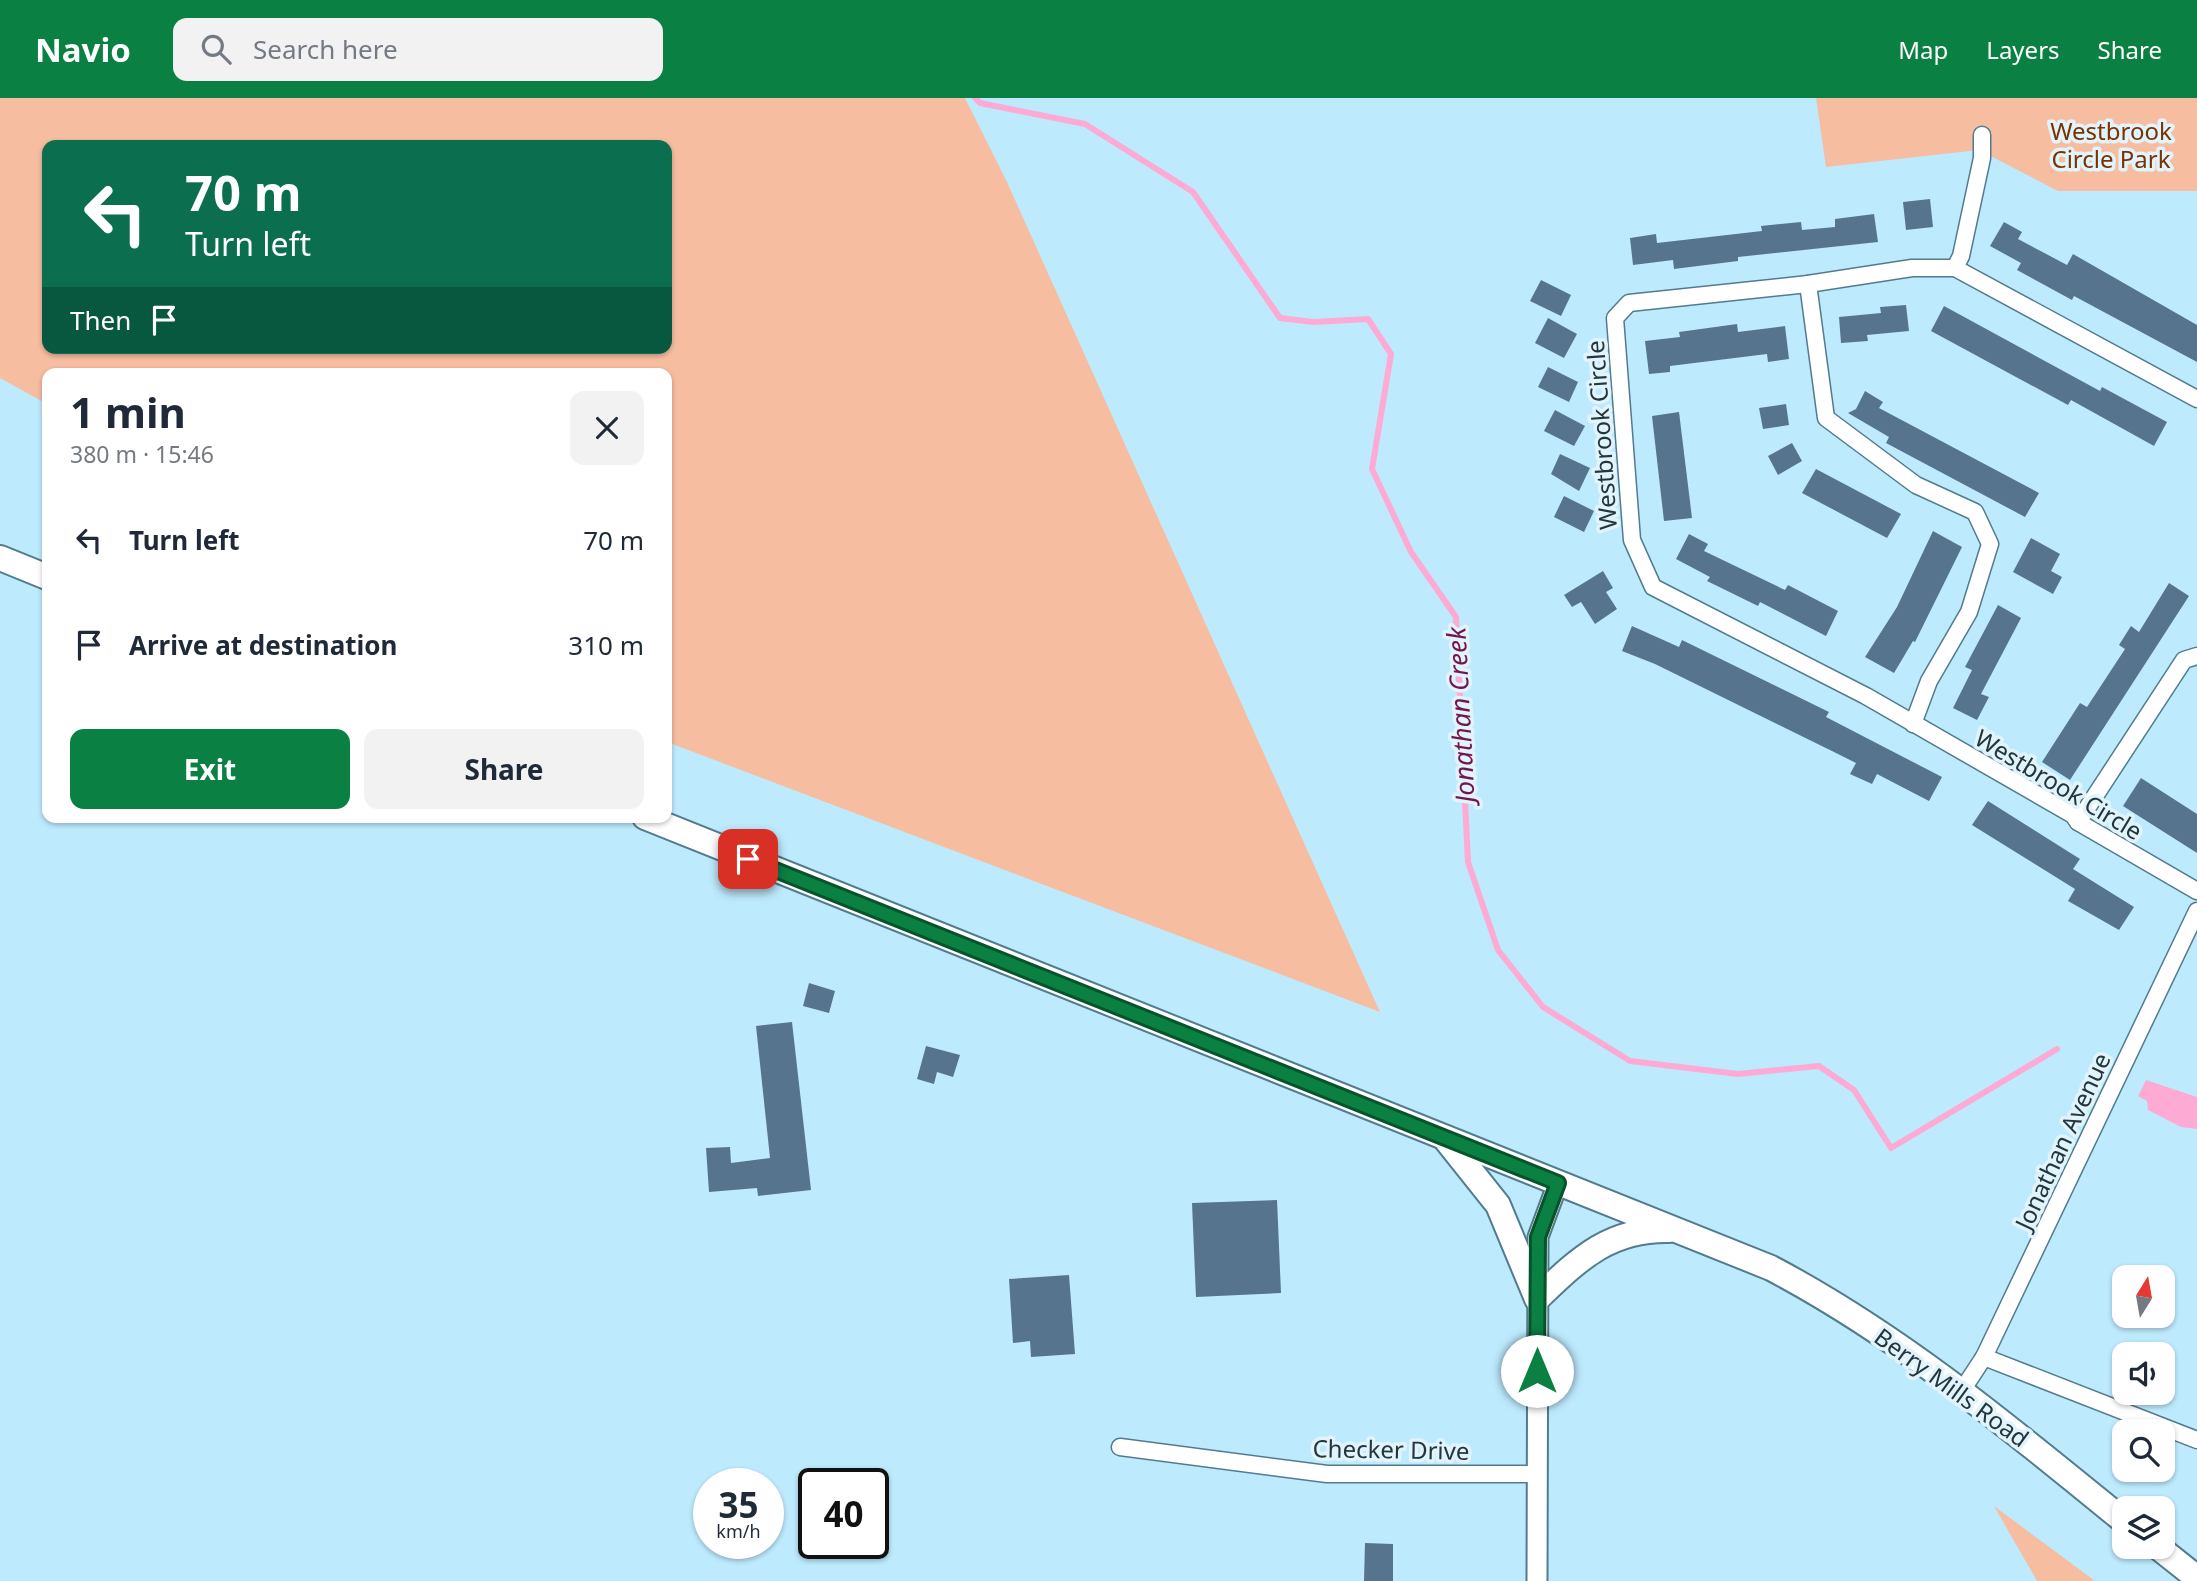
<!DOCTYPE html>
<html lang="en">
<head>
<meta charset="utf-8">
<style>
	body { margin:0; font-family:"Noto Sans",sans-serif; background:#f2f2f3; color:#1f2937; height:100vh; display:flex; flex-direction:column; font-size:26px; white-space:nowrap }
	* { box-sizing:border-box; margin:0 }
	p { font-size:23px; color:#747a83 }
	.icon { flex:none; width:38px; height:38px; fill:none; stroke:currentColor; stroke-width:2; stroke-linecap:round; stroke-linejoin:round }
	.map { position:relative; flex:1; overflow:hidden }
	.panel { position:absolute; left:42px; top:270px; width:630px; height:455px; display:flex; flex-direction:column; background:#fff; border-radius:14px; box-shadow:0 2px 5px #0004 }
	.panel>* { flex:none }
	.hud { position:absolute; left:42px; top:42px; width:630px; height:214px; border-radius:14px; box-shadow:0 2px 5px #0004; background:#0b6e4f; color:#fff; overflow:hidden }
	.needle { width:46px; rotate:11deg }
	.buttons { position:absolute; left:2112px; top:1167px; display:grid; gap:14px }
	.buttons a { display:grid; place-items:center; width:63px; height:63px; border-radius:14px; background:#fff; box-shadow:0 2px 5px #0004; font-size:35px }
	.speed { position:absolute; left:693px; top:1370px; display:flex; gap:14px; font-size:35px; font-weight:700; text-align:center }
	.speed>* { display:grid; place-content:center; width:91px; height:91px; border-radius:50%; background:#fff; box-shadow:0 2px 5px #0004; line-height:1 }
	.speed small { font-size:18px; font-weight:400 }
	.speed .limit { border:4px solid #111; border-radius:10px; background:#fff; color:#111 }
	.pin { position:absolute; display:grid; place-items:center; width:60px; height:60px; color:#fff; margin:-30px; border-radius:14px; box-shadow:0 4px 10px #0006 }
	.me { position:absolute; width:77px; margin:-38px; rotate:0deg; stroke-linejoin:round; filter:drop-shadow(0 0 5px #0008) }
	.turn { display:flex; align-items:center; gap:24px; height:147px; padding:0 28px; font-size:32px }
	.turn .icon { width:91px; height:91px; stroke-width:2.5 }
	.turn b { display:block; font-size:49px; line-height:60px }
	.then { display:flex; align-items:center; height:66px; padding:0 28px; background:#0003; gap:14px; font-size:26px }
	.round { display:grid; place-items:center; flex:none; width:74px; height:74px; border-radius:14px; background:#f2f2f3 }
	.head { display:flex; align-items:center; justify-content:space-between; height:119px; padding:0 28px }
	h1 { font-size:42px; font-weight:700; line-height:52px }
	.primary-button { display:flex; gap:14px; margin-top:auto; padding:14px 28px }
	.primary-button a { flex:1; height:80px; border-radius:14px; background:#0b8043; color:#fff; font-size:28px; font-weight:700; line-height:80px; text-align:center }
	.primary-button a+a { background:#f2f2f3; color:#1f2937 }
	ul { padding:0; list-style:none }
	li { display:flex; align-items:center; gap:21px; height:105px; padding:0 28px }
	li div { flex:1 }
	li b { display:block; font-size:26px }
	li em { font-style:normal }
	header { display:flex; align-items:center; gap:42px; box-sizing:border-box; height:98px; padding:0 35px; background:#0b8043; color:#fff }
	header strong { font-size:33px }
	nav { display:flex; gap:38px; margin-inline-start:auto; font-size:24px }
	.search { width:490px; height:63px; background:#f2f2f3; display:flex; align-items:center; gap:18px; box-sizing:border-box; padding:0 24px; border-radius:14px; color:#747a83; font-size:26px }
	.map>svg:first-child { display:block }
	.green { fill:#f6bda1; fill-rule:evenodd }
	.water { fill:#fdaad5 }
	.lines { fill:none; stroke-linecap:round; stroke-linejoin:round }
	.stream { stroke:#fdaad5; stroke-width:6 }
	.building { fill:#57748f }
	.minor-casing { stroke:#527b8d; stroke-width:19 }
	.tertiary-casing { stroke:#527b8d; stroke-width:23 }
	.primary-casing { stroke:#527b8d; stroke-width:28 }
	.minor { stroke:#fff; stroke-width:16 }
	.tertiary { stroke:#fff; stroke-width:19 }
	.primary { stroke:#fff; stroke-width:24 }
	.route-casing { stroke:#07532c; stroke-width:18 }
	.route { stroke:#0b8043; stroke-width:12 }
	.labels { text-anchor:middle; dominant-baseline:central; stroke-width:7; stroke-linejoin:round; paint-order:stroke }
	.park-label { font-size:24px; fill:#7a3201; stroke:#e1f3fb }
	.street-label { font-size:24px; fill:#24363d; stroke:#e1f3fb }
	.water-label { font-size:26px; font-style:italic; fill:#731551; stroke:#e1f3fb }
</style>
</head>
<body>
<header>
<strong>Navio</strong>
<div class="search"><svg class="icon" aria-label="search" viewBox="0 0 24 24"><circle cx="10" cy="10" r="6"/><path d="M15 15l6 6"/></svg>Search here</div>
<nav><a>Map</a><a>Layers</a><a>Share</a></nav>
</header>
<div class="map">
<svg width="2197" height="1483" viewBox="0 0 2197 1483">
	<rect width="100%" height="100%" fill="#beeafe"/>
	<g class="green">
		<path d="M0 0H965L1007 84 1380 914 667 644V275H47V306L0 280ZM47 47H667V250H47Z"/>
		<path d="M1816 0H2197V93H2058L1979 52 1826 69Z"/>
		<path d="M1994 1408 2095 1483H2037Z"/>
	</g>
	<path class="water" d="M2146 982 2197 999V1031L2181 1029 2148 1012 2147 1003 2138 998Z"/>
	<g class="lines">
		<path class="stream" d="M975 0 980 5 1085 26 1193 94 1280 220 1313 224 1368 221 1391 256 1372 371 1411 454 1456 519 1468 764 1498 852 1543 909 1630 963 1738 976 1819 968 1854 992 1891 1050 2057 951"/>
	</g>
	<g class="building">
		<path d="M1930 101 1933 129 1906 132 1903 104Z"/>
		<path d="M1874 116 1878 144 1738 159V163L1674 171 1673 162 1633 167 1630 140 1656 136 1657 145 1762 133 1761 128 1801 124 1802 132 1835 129V121Z"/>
		<path d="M2004 124 2022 134 2018 141 2067 167 2073 156 2197 227V264L2074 198 2072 202 2017 172 2021 165 1990 148Z"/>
		<path d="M1541 182 1571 197 1561 218 1530 203Z"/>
		<path d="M1906 207 1909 233 1867 237 1868 243 1841 245 1839 219 1881 215 1880 209Z"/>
		<path d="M1944 208 2100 293 2102 289 2167 324 2154 348 2071 302 2068 307 1931 233Z"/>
		<path d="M1548 220 1577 236 1564 260 1535 245Z"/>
		<path d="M1737 226 1738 234 1785 228 1789 261 1768 264 1767 256 1670 268V274L1649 276 1645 243 1680 239 1679 234Z"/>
		<path d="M1548 269 1578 284 1569 304 1538 289Z"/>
		<path d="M1865 293 1883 304 1879 310 2039 395 2025 419 1886 345 1889 339 1848 315 1856 311Z"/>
		<path d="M1786 306 1789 327 1763 331 1759 310Z"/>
		<path d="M1555 312 1585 328 1574 348 1544 333Z"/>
		<path d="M1679 314 1692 420 1664 423 1652 318Z"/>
		<path d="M1792 345 1802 363 1778 377 1768 358Z"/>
		<path d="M1560 356 1590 370 1579 393 1551 376Z"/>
		<path d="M1816 371 1901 416 1887 440 1802 395Z"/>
		<path d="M1564 398 1594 413 1584 434 1554 419Z"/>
		<path d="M1933 433 1962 449 1915 544 1913 543 1894 575 1865 559 1897 509Z"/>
		<path d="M1689 436 1708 446 1704 453 1785 492 1788 487 1838 513 1826 538 1760 504 1758 508 1707 483 1710 479 1676 461Z"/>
		<path d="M2031 440 2060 456 2051 473 2062 479 2053 496 2013 474Z"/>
		<path d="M1603 473 1613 490 1606 494 1617 511 1595 526 1581 504 1572 509 1564 497Z"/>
		<path d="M2169 485 2189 498 2070 682 2042 664 2080 605 2087 609 2125 551 2119 547 2131 528 2139 534Z"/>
		<path d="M1998 507 2021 520 1981 596 1989 599 1977 622 1953 610 1972 572 1965 569Z"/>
		<path d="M1632 528 1679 549 1682 542 1829 614 1826 619 1942 679 1929 703 1877 676 1872 686 1850 676 1856 665 1836 655 1655 566 1622 553Z"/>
		<path d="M2141 680 2197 716V755L2123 708Z"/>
		<path d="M1988 703 2080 761 2073 771 2134 809 2119 832 2068 803 2075 791 1972 727Z"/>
		<path d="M809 885 835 893 829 915 803 908Z"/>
		<path d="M792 924 811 1092 758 1098 757 1090 709 1094 706 1050 730 1049 731 1065 770 1060 756 928Z"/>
		<path d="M926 948 960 957 953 979 937 974 934 986 917 981Z"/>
		<path d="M1277 1102 1281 1195 1196 1199 1192 1105Z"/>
		<path d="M1069 1177 1075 1256 1031 1259 1030 1243 1013 1245 1009 1181Z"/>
		<path d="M1365 1445 1393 1446V1483H1364Z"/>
	</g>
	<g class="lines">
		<g class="minor-casing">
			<g id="minor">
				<path d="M1955 170 1961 158 1982 60V37"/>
				<path d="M1808 186 1826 320 1916 387 1975 414 1990 446 1969 514 1929 583 1913 626"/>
				<path d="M2197 301 1955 170H1912L1808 186 1629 205 1615 220 1632 442 1653 489 1866 598 2073 717 2078 724 2197 793"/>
				<path d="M2078 724 2184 562 2197 558"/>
				<path d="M1984 1259 2197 1342"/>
				<path d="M1963 1291 1984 1259 2197 813"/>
				<path d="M1120 1349 1327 1376H1538"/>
			</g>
		</g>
		<g class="tertiary-casing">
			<path id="tertiary" d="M1537 1483 1538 1139 1558 1085"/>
		</g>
		<g class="primary-casing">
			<g id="primary">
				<path d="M0 460 47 479"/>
				<path d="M645 719 1771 1170C1900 1238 2011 1331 2124 1423"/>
				<path d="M1447 1043 1498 1107 1537 1201C1578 1162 1608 1131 1669 1132"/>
				<path d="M2158 1449 2197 1480"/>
			</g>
		</g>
		<use href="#minor" class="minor"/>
		<use href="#tertiary" class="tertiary"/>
		<use href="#primary" class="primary"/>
	</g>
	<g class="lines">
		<g class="route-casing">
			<path id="route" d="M748 761 1558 1085 1538 1139 1537 1273"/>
		</g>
		<use href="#route" class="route"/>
	</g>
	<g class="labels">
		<g class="park-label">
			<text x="2111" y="32">Westbrook<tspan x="2111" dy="28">Circle Park</tspan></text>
		</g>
		<g class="street-label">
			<text transform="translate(1601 337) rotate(-94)">Westbrook Circle</text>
			<text transform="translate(2059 686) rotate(31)">Westbrook Circle</text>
			<text transform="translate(2062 1043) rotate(-65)">Jonathan Avenue</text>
			<text transform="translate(1952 1289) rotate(36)">Berry Mills Road</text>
			<text transform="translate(1391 1351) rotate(1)">Checker Drive</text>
		</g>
		<g class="water-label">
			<text transform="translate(1460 617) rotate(-93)">Jonathan Creek</text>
		</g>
	</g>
</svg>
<div class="buttons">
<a><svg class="needle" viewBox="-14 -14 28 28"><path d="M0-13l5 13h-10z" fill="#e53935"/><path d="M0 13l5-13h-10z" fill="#747a83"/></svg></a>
<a><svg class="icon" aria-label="sound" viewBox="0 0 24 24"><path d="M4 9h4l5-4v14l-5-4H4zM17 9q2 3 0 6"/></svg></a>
<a><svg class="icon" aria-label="search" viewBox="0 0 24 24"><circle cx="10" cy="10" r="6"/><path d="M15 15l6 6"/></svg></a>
<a><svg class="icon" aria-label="layers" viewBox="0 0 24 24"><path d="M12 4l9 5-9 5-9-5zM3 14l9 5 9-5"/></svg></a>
</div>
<div class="speed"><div>35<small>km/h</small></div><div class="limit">40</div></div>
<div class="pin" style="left:748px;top:761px;background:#d93025"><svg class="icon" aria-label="arrive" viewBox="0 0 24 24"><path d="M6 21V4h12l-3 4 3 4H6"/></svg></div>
<svg class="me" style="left:1537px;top:1273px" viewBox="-20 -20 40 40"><circle r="19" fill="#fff"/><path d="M0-13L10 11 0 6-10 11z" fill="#0b8043"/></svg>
<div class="hud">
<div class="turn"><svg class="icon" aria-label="left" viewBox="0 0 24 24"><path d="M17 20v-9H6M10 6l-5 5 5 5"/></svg><div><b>70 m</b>Turn left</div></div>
<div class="then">Then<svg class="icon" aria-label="arrive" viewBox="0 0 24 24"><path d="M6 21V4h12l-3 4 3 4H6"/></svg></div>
</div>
<section class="panel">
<div class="head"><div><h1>1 min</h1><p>380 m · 15:46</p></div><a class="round"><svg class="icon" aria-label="close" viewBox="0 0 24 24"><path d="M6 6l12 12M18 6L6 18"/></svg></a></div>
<ul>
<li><svg class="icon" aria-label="left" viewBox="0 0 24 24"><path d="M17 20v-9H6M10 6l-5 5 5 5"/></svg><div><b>Turn left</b></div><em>70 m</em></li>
<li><svg class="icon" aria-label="arrive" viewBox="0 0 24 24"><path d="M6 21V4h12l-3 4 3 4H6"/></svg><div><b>Arrive at destination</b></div><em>310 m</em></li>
</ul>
<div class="primary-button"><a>Exit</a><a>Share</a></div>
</section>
</div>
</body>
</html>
